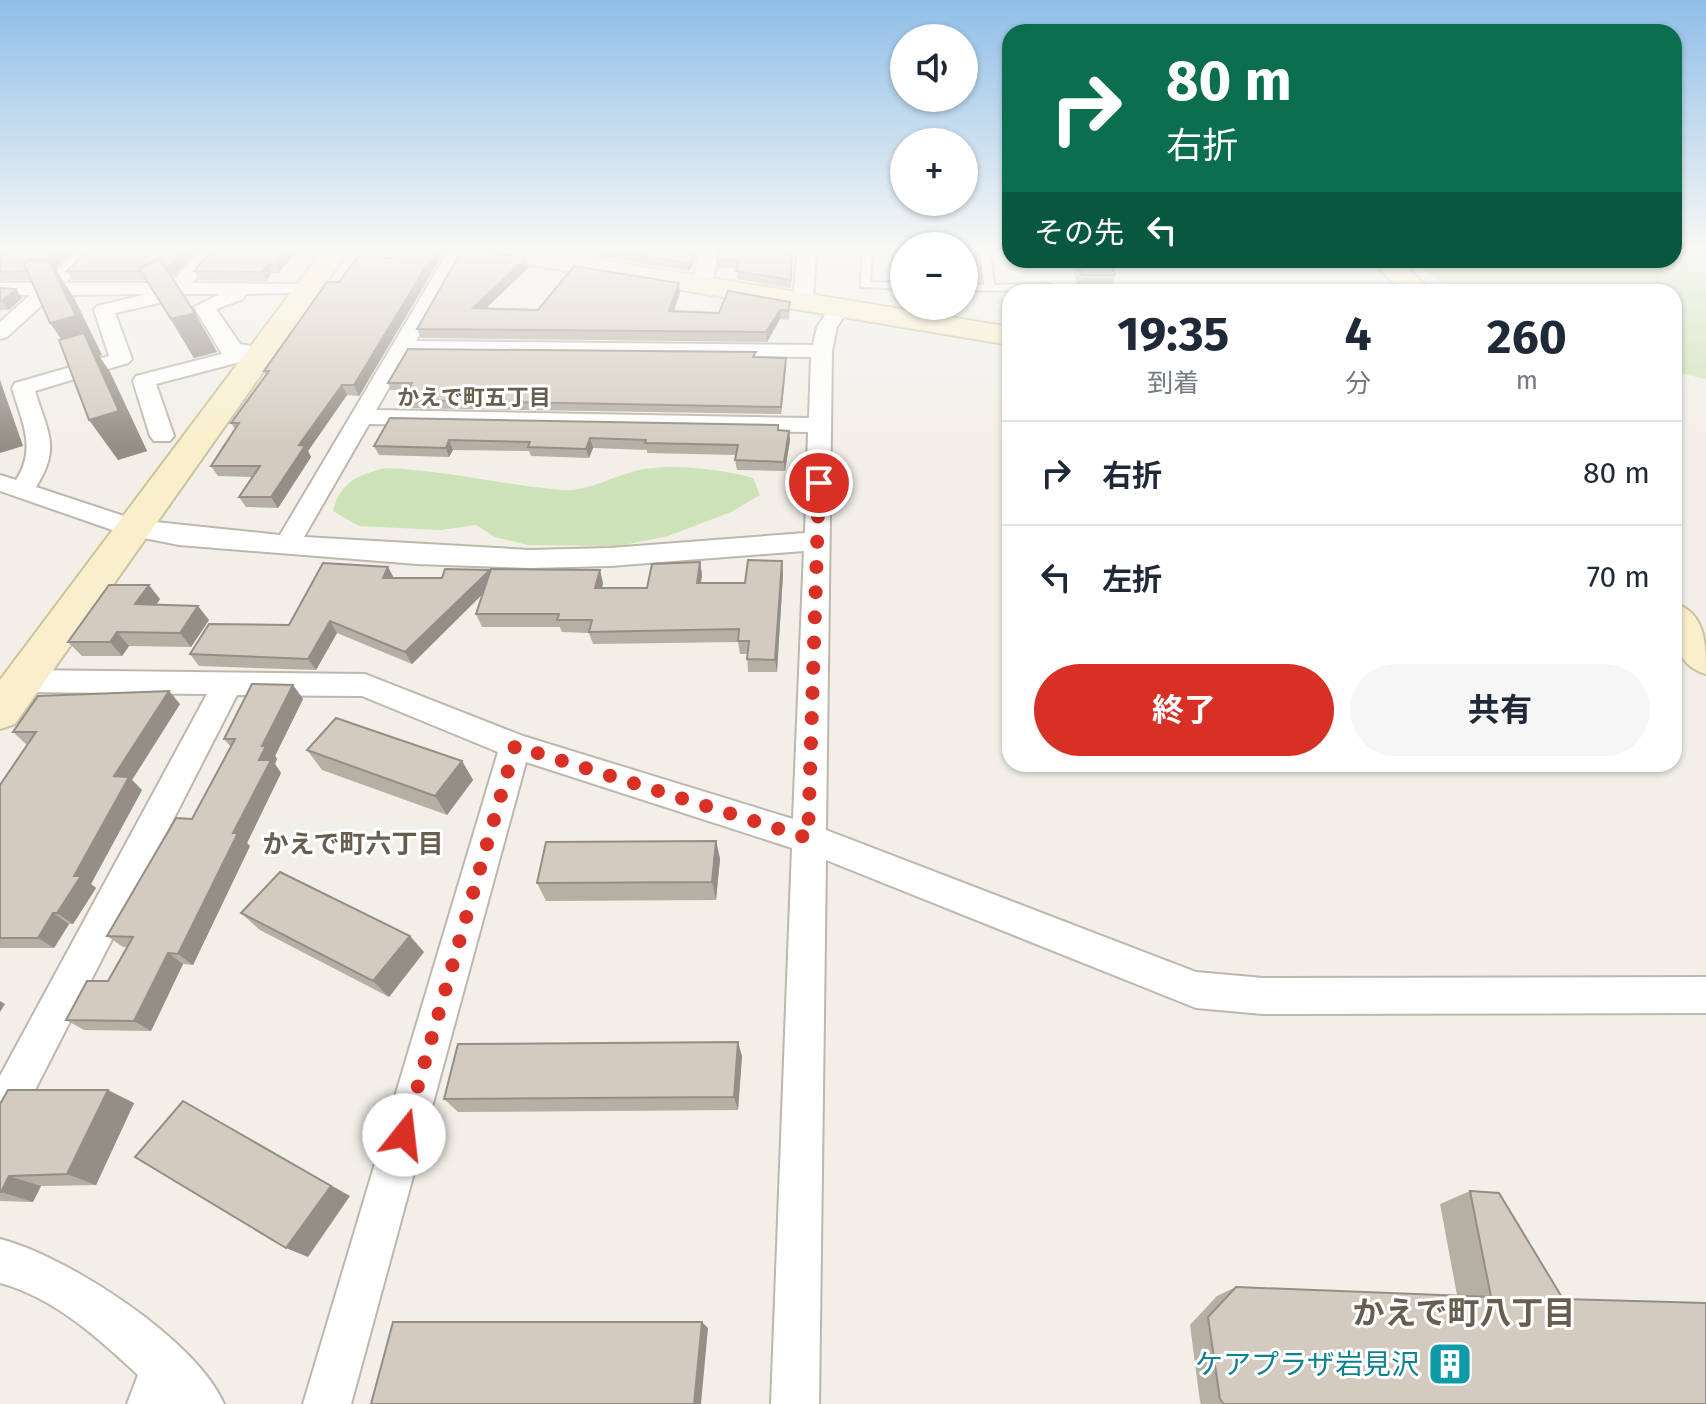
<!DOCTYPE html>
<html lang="ja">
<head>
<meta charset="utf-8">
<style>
	body { margin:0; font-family:"Fira Sans","Noto Sans JP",sans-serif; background:#f6f6f7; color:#1f2937; height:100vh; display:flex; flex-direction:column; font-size:30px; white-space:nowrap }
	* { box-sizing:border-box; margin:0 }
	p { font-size:26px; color:#747a83 }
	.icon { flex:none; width:44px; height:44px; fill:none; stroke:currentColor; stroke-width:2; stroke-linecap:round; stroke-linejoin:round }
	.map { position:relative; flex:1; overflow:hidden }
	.panel { position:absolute; left:1002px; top:284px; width:680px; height:488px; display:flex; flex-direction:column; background:#fff; border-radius:24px; box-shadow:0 2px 6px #0004 }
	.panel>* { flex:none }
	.hud { position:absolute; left:1002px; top:24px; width:680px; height:244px; border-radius:24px; box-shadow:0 2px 6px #0004; background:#0b6e4f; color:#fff; overflow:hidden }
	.tools { position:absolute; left:890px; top:24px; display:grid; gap:16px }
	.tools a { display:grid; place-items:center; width:88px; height:88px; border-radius:50%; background:#fff; box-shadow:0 2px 6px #0004; font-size:40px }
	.pin { position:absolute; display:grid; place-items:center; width:68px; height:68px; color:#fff; margin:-34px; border:4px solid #fff; border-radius:50%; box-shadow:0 2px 8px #0007 }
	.me { position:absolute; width:88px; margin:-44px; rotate:16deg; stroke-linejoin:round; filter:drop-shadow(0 0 6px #0008) }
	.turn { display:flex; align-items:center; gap:28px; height:168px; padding:0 32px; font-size:36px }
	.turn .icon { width:104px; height:104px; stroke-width:2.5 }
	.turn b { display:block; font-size:56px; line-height:68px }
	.then { display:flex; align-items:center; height:76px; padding:0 32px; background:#0003; gap:16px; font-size:30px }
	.eta { display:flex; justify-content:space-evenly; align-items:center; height:136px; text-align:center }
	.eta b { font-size:48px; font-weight:700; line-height:56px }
	.button { display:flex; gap:16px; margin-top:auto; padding:16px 32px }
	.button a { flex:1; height:92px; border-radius:48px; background:#d93025; color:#fff; font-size:32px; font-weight:700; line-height:92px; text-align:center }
	.button a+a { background:#f6f6f7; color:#1f2937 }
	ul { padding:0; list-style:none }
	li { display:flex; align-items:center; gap:24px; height:104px; padding:0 32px; border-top:2px solid #e0e1e3 }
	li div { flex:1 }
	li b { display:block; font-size:30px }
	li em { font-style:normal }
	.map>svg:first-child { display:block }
	.green { fill:#cde2b6 }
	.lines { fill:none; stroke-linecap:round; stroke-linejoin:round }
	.lane-casing { stroke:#bdb7ac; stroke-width:4 }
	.street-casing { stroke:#bdb7ac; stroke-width:4 }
	.secondary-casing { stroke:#cdc29d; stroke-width:4 }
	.lane { fill:#fff; fill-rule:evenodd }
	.street { fill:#fff; fill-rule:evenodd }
	.secondary { fill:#f9efcc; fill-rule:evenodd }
	.wall { fill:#b5afa4 }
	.shaded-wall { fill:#948e86 }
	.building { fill:#d3cbbf; stroke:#948e86; stroke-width:2 }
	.route { stroke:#d93025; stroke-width:14; stroke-dasharray:0 25.2 }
	.labels { text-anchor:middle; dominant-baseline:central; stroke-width:6; stroke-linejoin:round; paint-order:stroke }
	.far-neighbourhood-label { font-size:22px; font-weight:bold; fill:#675e50; stroke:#fff }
	.neighbourhood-label { font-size:26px; font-weight:bold; fill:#675e50; stroke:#fff }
	.near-culture-label { font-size:28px; fill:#0d838f; stroke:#fff; text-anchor:end }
	.near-neighbourhood-label { font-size:32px; font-weight:bold; fill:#675e50; stroke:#fff }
</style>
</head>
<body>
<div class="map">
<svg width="1706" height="1404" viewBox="0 0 1706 1404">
	<rect width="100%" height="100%" fill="#f2efe8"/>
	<g class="green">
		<path d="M1674 250H1706V379L1674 372V292H1457L1407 260H1674Z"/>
		<path d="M385 468C445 470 502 485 561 490 586 492 609 478 632 472 665 462 720 469 753 478L760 495 731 512 668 536 619 546 528 545 495 537 476 525 441 530 359 526 333 511C340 482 358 475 385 468Z"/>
	</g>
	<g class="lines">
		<g class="lane-casing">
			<g id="lane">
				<path d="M862 250H872L870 282 904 283V289L861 287Z"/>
				<path d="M980 250H990L994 285 1047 284 1078 292 964 290V284L984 285Z"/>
			</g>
		</g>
		<g class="street-casing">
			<g id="street">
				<path d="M79 250H99L65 283H171L202 250H221L192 283 315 284 318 288 315 292 245 294 243 299 216 309 240 344 261 348 264 352 261 356 244 357 240 362 156 384 174 436 170 441H154L150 436 133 381 136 376 222 354 194 307 220 294H181L168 301 115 313 132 359 128 363 35 391C48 434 61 447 36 487L136 520 280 535 449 250H467L416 341 813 345 817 327 834 301H848L851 305 837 327 832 351 826 830 1196 972 1263 978 1706 977V1013L1263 1014 1196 1008 826 860 819 1404H771L792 848 526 762 351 1404H303L498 752 362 696 237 695 14 1131 0 1137V1076L207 694 22 692 12 689 7 681 12 673 22 670 365 674 523 736 793 819 804 551 610 566 530 568 417 564 179 545 124 534 0 491V475L16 480C37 448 22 422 12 388L15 383 109 356 94 310 97 306 147 294 53 295 7 337 0 339V322L30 295H0V283H43ZM409 353 811 357 809 418 376 410ZM369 424 808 432 805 533 610 548 530 550 304 537Z"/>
				<path d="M579 250H597L589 268H575L573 264Z"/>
				<path d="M701 250H719L712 283 702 289 692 283Z"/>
				<path d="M798 250H816L813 299 803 305 793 299Z"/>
				<path d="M0 1239C67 1256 197 1340 224 1404H127L138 1375C98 1338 55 1298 0 1283Z"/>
			</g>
		</g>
		<g class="secondary-casing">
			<g id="secondary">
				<path d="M323 250H349L15 724 0 729V680Z"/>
				<path d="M478 250H540L1010 327V345L491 258Z"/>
				<path d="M1371 260H1399L1432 292H1402Z"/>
				<path d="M1674 603C1706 613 1706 644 1706 674 1672 664 1674 633 1674 603Z"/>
			</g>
		</g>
		<use href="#lane" class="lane"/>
		<use href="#street" class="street"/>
		<use href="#secondary" class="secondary"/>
	</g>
	<g class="wall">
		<path d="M0 250H75L55 268 74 298 102 355 99 356 110 372 147 451 118 460 61 339 31 280 0 281Z"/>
		<path d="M88 250H198L172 278 195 313 217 352 194 358 146 280H72L67 271Z"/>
		<path d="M213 250H297L279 273H272L266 281 199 280 194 271Z"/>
		<path d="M401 250H443L444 252 359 396 347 395 308 451 311 457 278 508 246 507 239 497 252 477 218 476 211 466 235 429 231 423 266 375 264 371 339 282 395 258Z"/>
		<path d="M596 250H698L693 267 688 271 597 256Z"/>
		<path d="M719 250H793L791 288 737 279V268H718L717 260Z"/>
		<path d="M1071 260H1110L1115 275 1112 289 1078 288Z"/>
		<path d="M529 267 485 309 538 310 680 293 674 311 719 313 790 302 789 320 780 319 767 342 421 338 417 329Z"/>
		<path d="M0 288 22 298 9 310H2L0 312Z"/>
		<path d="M756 357 786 358V365L781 414 406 408 403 400 408 390H391L388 383Z"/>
		<path d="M390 418 778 425 779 430 789 431 790 440 785 471 737 470 735 460 736 455 647 453V450L593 448 589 458 531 456 529 451 453 450 449 457 379 455 374 446Z"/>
		<path d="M700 562 702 575 701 583H745L783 574 777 672H748L747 654H740L738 642 593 644 589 633 562 632 560 627H482L476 614 483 593 412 664 337 633 316 670 199 666 190 654 289 625 388 567 394 578H442L490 571 603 583 602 588H647Z"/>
		<path d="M160 599 156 605 209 620 191 647 129 646 122 656H82L68 642Z"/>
		<path d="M293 685 303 699 275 756 277 759 275 764 281 773 247 843 250 846 193 965 183 964 151 1031 84 1030 66 1020 108 981 127 947H123L107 936 192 819 231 747 224 739Z"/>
		<path d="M180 704 132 780 142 790 91 884 96 888 73 924H69L54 948H0V785L27 745 13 732Z"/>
		<path d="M307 750 462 761 473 780 447 815 322 770Z"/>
		<path d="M716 841 720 859 716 900 546 901 537 883Z"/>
		<path d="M241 913 424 952 389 997 260 930Z"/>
		<path d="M742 1056 738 1110 458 1112 444 1099Z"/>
		<path d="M134 1103 96 1185 41 1186 33 1202 0 1201V1104Z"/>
		<path d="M1470 1191 1563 1299 1706 1404H1201L1200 1402 1190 1325 1217 1296 1236 1287 1457 1295 1440 1204Z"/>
	</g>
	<g class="shaded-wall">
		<path d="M59 250H75L55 268 74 298 102 355 99 356 110 372 147 451 118 460 89 420 77 362 50 323 36 271Z"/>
		<path d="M185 250H198L170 280 165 271Z"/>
		<path d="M286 250H297L279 273 275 264Z"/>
		<path d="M436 250H443L444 252 359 396 354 385Z"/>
		<path d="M695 250H698L693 267 688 271 687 263Z"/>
		<path d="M526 258 529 267 476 318 473 308Z"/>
		<path d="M268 264 272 273 266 281 262 272Z"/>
		<path d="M679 283 680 293 670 320 669 311Z"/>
		<path d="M16 289 22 298 9 310 2 301Z"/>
		<path d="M780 310V319L767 342 766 332Z"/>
		<path d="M195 313 217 352 194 358 171 319Z"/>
		<path d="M786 358V365L781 414V407Z"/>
		<path d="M0 380 23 446 0 453Z"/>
		<path d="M342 385 347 395 308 451 311 457 278 508 271 497 299 445Z"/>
		<path d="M789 431 790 440 785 471 784 462Z"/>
		<path d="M590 438 593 448 589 458 586 449Z"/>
		<path d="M449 440 453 450 449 457 446 448Z"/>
		<path d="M782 561 783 574 777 672 775 660Z"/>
		<path d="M700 562 702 575 699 596 697 583Z"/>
		<path d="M388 567 394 579 383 578Z"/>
		<path d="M490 570 495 582 412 664 405 652Z"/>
		<path d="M600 570 603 583 599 601 595 588Z"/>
		<path d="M149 585 160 599 147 619 135 604Z"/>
		<path d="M198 606 209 620 191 647 180 633Z"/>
		<path d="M330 621 337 633 316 670 308 659Z"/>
		<path d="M117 632 129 646 122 656 110 642Z"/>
		<path d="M293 685 303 699 275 756 277 759 275 764 281 773 247 843 250 846 193 965 178 954 233 833 259 760 262 746Z"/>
		<path d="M169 691 180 704 132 780 142 790 91 884 96 888 73 924 57 913 114 776Z"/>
		<path d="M462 761 473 780 447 815 435 796Z"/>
		<path d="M716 841 720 859 716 900 712 882Z"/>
		<path d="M53 913 69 924 54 948 38 938Z"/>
		<path d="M410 936 424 952 389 997 373 981Z"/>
		<path d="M168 953 183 964 151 1031 134 1021Z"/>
		<path d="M0 1001 5 1004 0 1012Z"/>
		<path d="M738 1042 742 1056 738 1110 734 1097Z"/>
		<path d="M108 1090 134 1103 96 1185 67 1174Z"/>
		<path d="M183 1101 350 1196 308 1257 286 1248Z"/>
		<path d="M9 1176 41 1186 33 1202 1 1192Z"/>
		<path d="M702 1322 708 1328 701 1404H694Z"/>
	</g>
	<g class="building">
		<path d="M0 250H59L48 260H28L24 264 27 271 0 272Z"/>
		<path d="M88 250H185L166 269 160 259 139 268 141 271H67Z"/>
		<path d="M213 250H286L275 264H268L262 272 194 271Z"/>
		<path d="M401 250H436L354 385H342L299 445 305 446 271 497H239L260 466H211L239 423H231L269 371H264L327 282H339L358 257 395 258Z"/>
		<path d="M462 250H483L526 258 473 308 538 310 574 266 679 283 669 311 719 313 728 291 790 302 788 311 780 310 766 332 417 329Z"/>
		<path d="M606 250H695L692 259 687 263Z"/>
		<path d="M719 250H792L791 280 736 271 740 260H717Z"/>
		<path d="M160 259 195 313 171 319 139 268Z"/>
		<path d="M28 260H49L76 316 50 323 24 264Z"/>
		<path d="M1077 260H1110L1115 275H1081Z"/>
		<path d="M0 288 16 289 2 301H0Z"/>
		<path d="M84 333 119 411 89 420 59 340Z"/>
		<path d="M408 349 756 352 753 357 786 358 781 407 403 400 412 383H388Z"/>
		<path d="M390 418 778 425V430L789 431 784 462 735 460 738 445 645 443 646 440 590 438 586 449 528 447 530 442 449 440 446 448 374 446Z"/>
		<path d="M748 560 782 561 775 660 747 659 749 641H738L739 629 589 632 592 620H557L559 614H476L491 569 600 570 595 588H647L652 564 700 562 697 583H745Z"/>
		<path d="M323 563 388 567 383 578H442L445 569 490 570 405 652 330 621 308 659 190 654 209 624 289 625Z"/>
		<path d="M109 585H149L135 604 198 606 180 633 117 632 110 642H68Z"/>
		<path d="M252 684 293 685 262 746H266L259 760H271L233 833H238L178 954 168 953 134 1021 66 1020 87 981H108L133 937 107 936 176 818 192 819 235 739H224Z"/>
		<path d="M169 691 114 776 129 777 74 876H81L57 913H53L38 938H0V785L36 732H13L38 696Z"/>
		<path d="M336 718 462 761 435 796 307 750Z"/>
		<path d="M716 841 712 882 537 883 546 842Z"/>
		<path d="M280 872 410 936 373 981 241 913Z"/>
		<path d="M738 1042 734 1097 444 1099 458 1044Z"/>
		<path d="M8 1090H108L67 1174 9 1176 1 1192H0V1104Z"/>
		<path d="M183 1101 331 1186 286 1248 135 1157Z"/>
		<path d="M1470 1191 1499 1193 1563 1299 1706 1303V1404H1224L1220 1399 1208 1317 1236 1287 1491 1297Z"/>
		<path d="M393 1322H702L694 1404H371Z"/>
	</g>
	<linearGradient id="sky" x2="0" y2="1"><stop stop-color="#8fbee8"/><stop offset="0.56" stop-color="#f9f8f5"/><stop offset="1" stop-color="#f9f8f5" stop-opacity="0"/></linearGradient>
	<rect width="1706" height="446" fill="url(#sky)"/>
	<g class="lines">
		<path class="route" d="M404 1135 515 746 808 838 819 483"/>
	</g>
	<defs>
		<g id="building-square" transform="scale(2.3)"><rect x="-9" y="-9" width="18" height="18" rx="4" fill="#0f9aa8" stroke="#fff"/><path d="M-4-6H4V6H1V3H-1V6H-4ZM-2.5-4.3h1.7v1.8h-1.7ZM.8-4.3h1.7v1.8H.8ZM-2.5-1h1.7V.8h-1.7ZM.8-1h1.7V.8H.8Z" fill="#fff"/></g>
	</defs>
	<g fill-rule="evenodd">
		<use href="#building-square" x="1450" y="1364"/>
	</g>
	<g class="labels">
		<g class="far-neighbourhood-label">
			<text x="474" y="397">かえで町五丁目</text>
		</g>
		<g class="neighbourhood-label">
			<text x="353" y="844">かえで町六丁目</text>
		</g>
		<g class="near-culture-label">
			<text x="1419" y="1364">ケアプラザ岩見沢</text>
		</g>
		<g class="near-neighbourhood-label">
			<text x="1464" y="1313">かえで町八丁目</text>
		</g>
	</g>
</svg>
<div class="tools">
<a><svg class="icon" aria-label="sound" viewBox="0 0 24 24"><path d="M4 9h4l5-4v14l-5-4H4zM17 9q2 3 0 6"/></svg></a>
<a>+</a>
<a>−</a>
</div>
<div class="pin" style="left:819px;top:483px;background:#d93025"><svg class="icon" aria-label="arrive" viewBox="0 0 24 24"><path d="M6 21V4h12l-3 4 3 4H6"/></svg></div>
<svg class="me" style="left:404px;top:1135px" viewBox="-20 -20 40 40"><circle r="19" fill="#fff"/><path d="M0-13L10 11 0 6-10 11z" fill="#d93025"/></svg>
<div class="hud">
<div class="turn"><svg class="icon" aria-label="right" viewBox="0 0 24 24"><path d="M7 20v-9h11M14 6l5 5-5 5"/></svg><div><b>80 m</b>右折</div></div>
<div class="then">その先<svg class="icon" aria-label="left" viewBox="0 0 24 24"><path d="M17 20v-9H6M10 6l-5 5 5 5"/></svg></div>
</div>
<section class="panel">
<div class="eta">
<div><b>19:35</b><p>到着</p></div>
<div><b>4</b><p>分</p></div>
<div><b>260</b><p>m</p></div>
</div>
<ul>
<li><svg class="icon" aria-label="right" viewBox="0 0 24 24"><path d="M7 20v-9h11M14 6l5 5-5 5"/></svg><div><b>右折</b></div><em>80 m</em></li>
<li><svg class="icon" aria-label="left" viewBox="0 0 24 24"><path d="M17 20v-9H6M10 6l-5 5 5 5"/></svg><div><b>左折</b></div><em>70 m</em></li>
</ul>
<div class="button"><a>終了</a><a>共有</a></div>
</section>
</div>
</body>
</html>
